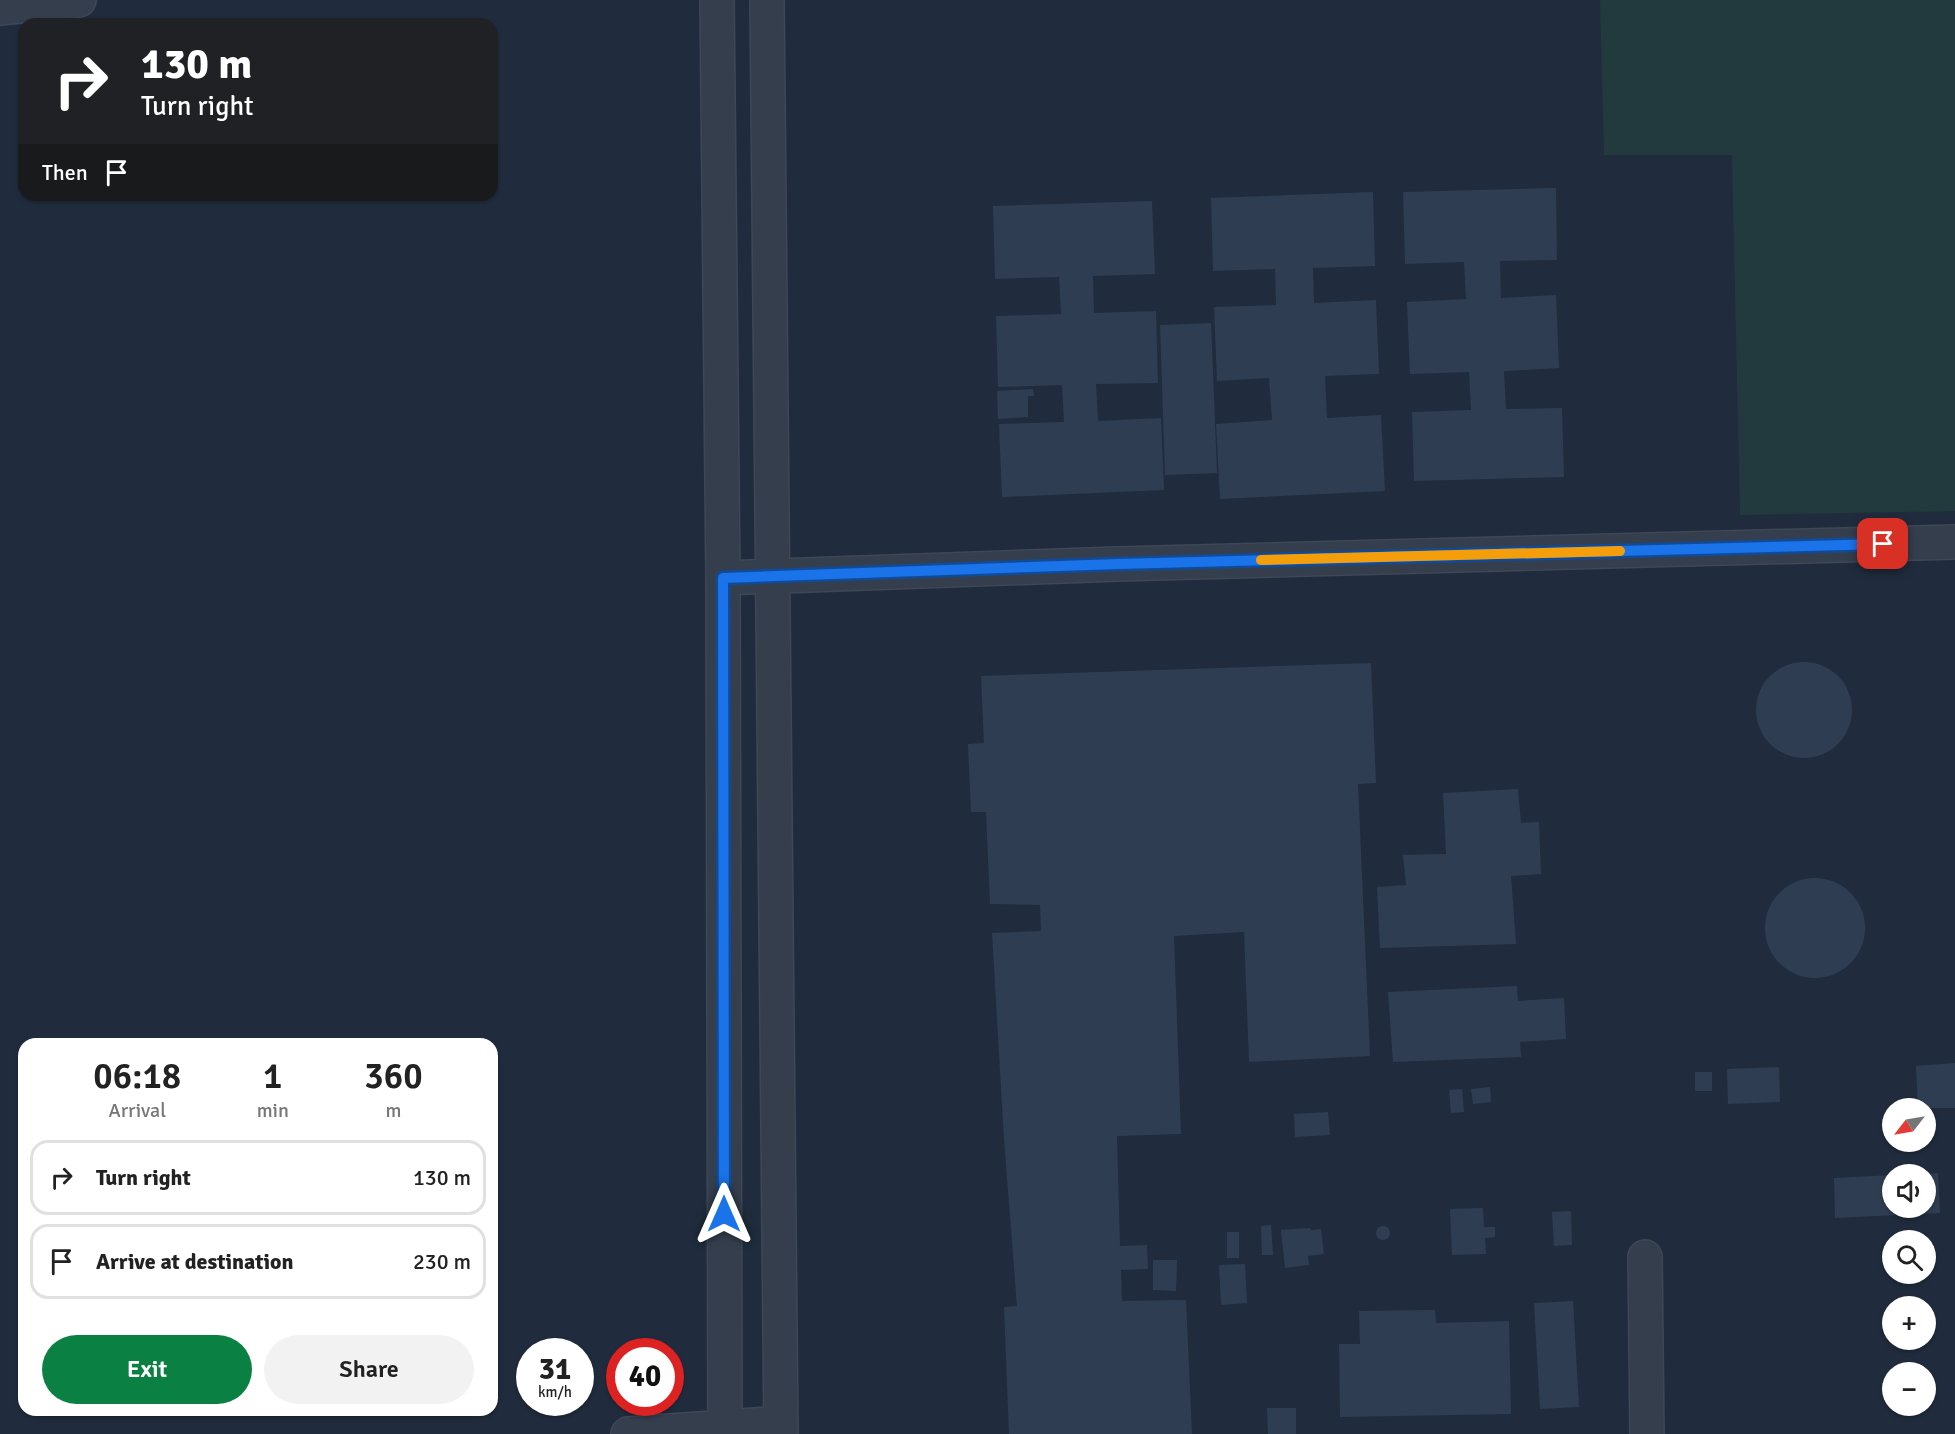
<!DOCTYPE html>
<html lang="en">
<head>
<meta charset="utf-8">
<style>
	body { margin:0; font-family:Signika,sans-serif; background:#f2f2f2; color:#222; height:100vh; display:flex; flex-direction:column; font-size:22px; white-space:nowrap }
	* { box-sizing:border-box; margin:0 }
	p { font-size:20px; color:#767676 }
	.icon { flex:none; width:33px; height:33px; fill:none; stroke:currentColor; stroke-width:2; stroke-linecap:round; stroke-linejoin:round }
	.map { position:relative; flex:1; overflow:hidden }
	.details { position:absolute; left:18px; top:1038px; width:480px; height:378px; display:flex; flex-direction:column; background:#fff; border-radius:18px; box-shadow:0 2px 4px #0004 }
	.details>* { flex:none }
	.banner { position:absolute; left:18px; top:18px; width:480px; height:183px; border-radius:18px; box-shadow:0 2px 4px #0004; background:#202124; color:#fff; overflow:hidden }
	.needle { width:39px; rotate:239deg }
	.fabs { position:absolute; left:1882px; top:1098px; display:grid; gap:12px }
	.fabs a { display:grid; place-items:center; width:54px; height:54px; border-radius:50%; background:#fff; box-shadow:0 2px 4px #0004; font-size:30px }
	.speed { position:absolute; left:516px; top:1338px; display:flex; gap:12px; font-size:30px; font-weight:700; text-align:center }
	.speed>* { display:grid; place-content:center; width:78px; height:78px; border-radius:50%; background:#fff; box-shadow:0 2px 4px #0004; line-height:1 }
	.speed small { font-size:15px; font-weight:400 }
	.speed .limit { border:9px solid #d22; background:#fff; color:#111 }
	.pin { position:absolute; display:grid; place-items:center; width:51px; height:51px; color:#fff; margin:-26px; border-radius:12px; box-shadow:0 3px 9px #0006 }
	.me { position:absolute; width:66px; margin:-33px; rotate:0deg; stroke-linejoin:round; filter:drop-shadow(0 0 4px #0008) }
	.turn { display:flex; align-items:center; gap:21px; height:126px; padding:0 24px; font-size:27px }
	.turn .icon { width:78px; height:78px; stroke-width:2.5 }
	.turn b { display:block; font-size:42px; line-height:51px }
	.then { display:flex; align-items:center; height:57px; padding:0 24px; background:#0003; gap:12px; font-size:22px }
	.eta { display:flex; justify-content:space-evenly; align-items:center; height:102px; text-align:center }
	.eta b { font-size:36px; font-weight:600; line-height:42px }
	.button { display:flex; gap:12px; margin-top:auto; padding:12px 24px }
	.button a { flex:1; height:69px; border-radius:36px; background:#0b8043; color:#fff; font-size:24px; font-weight:600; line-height:69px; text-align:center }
	.button a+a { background:#f2f2f2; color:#222 }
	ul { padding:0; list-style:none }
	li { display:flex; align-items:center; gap:18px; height:75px; margin:0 12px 9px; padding:0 12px; border:3px solid #e0e0e0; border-radius:18px }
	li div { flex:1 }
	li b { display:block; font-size:22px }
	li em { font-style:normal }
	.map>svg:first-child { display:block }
	.green { fill:#223a3e }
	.building { fill:#2f3d52 }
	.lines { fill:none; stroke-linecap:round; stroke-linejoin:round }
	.minor-casing { stroke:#3e4756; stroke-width:36 }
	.minor { stroke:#353e4d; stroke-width:33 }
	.route-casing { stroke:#114b97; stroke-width:15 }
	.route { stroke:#1a73e8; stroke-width:10 }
	.slow { stroke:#f59e0b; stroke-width:10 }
</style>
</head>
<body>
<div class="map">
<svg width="1955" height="1434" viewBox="0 0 1955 1434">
	<rect width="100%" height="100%" fill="#202c3d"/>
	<path class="green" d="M1600 0H1955V511L1740 515 1732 155H1604Z"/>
	<g class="building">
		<path d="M1556 188 1557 260 1500 261 1501 298 1556 295 1559 368 1504 371 1506 409 1562 408 1564 477 1414 481 1412 412 1471 410 1469 372 1410 374 1407 302 1466 299 1464 262 1405 264 1403 192Z"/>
		<path d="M1373 192 1375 266 1313 268 1314 303 1376 300 1379 374 1325 376 1327 418 1381 415 1385 491 1220 499 1216 424 1272 420 1269 378 1217 381 1214 307 1276 305 1275 269 1213 271 1211 198Z"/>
		<path d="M1152 201 1155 274 1093 276 1094 313 1156 311 1158 383 1096 384 1098 421 1161 418 1164 490 1002 497 999 424 1064 422 1062 385 998 387 996 316 1061 314 1059 277 995 279 993 206Z"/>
		<path d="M1211 323 1217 473 1165 475 1160 325Z"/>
		<path d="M1033 389 1034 396H1028V417L998 419 997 391Z"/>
		<circle cx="1804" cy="710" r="48"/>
		<path d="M1371 663 1376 783 1358 784 1370 1056 1249 1062 1244 932 1174 936 1181 1134 1117 1136 1120 1246 1147 1245 1148 1269 1121 1270 1122 1301 1186 1300 1192 1434H1009L1004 1307 1017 1306 1004 1139 992 933 1041 931 1040 905 990 904 986 812H971L968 744 984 743 981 676Z"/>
		<path d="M1518 789 1521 823 1539 822 1541 874 1511 876 1516 944 1380 948 1377 887 1406 885 1403 855 1446 854 1443 793Z"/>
		<circle cx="1815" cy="928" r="50"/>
		<path d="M1517 986 1518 1001 1564 998 1566 1039 1520 1042 1521 1057 1393 1062 1388 992Z"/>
		<path d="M1955 1063V1108H1918L1916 1066Z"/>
		<path d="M1779 1067 1780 1102 1728 1104 1727 1069Z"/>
		<rect x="1695" y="1072" width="17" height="19"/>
		<path d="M1490 1087 1491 1102 1473 1104 1471 1089Z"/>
		<path d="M1462 1089 1464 1112 1451 1113 1449 1090Z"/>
		<path d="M1328 1112 1330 1135 1295 1137 1294 1114Z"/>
		<path d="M1938 1173 1940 1213 1835 1218 1834 1178 1893 1175V1208H1926V1174Z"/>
		<path d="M1483 1208 1484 1227H1495V1237L1485 1238 1486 1254 1452 1255 1450 1209Z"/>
		<path d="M1571 1211 1572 1245 1554 1246 1552 1212Z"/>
		<path d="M1271 1225 1273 1255H1262L1261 1226Z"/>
		<circle cx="1383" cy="1233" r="7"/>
		<path d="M1310 1228 1311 1230 1321 1229 1324 1254 1308 1256 1309 1265 1285 1268 1281 1230Z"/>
		<rect x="1227" y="1232" width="12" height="26"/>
		<path d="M1153 1260H1177L1176 1291 1153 1290Z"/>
		<path d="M1245 1264 1247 1303 1221 1305 1219 1265Z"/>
		<path d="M1573 1301 1579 1407 1540 1409 1534 1303Z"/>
		<path d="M1435 1310 1436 1323 1509 1321 1511 1414 1340 1417 1339 1344H1360L1359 1311Z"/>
		<path d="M1267 1408H1296V1434H1268Z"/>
	</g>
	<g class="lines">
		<g class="minor-casing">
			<g id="minor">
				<path d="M717 0 723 578 725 1434"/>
				<path d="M767 0 781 1434"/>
				<path d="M0 8 79 0"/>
				<path d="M723 578 1118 564 1955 542"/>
				<path d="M1645 1257 1647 1434"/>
				<path d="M628 1434 781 1423"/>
			</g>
		</g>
		<use href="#minor" class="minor"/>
	</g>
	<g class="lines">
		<g class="route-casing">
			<path id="route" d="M724 1214 723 578 1118 564 1883 544"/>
		</g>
		<use href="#route" class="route"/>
		<path class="slow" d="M1261 560 1620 551"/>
	</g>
</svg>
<div class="fabs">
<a><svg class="needle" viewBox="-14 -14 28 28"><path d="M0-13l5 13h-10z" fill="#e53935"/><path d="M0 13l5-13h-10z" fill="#767676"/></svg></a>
<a><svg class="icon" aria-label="sound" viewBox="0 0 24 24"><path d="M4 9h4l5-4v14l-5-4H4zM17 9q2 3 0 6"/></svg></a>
<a><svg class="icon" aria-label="search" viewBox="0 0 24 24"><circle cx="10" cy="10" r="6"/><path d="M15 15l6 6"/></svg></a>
<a>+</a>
<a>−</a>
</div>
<div class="speed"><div>31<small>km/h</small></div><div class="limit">40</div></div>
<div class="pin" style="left:1883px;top:544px;background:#d93025"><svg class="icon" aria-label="arrive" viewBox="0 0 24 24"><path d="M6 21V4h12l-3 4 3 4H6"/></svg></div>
<svg class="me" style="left:724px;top:1214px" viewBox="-20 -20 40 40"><path d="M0-17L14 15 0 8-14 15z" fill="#1a73e8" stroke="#fff" stroke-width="4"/></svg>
<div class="banner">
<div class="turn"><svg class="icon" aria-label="right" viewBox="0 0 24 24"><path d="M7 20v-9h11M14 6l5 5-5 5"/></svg><div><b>130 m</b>Turn right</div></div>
<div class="then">Then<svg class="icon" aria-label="arrive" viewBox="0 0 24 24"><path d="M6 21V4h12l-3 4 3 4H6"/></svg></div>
</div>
<section class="details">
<div class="eta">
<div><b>06:18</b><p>Arrival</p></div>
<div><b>1</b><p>min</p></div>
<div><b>360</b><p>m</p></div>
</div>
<ul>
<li><svg class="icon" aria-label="right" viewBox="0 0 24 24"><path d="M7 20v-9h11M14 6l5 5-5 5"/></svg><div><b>Turn right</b></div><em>130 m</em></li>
<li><svg class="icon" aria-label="arrive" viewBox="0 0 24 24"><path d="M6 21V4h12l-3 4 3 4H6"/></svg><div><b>Arrive at destination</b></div><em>230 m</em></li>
</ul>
<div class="button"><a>Exit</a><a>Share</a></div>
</section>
</div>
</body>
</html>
